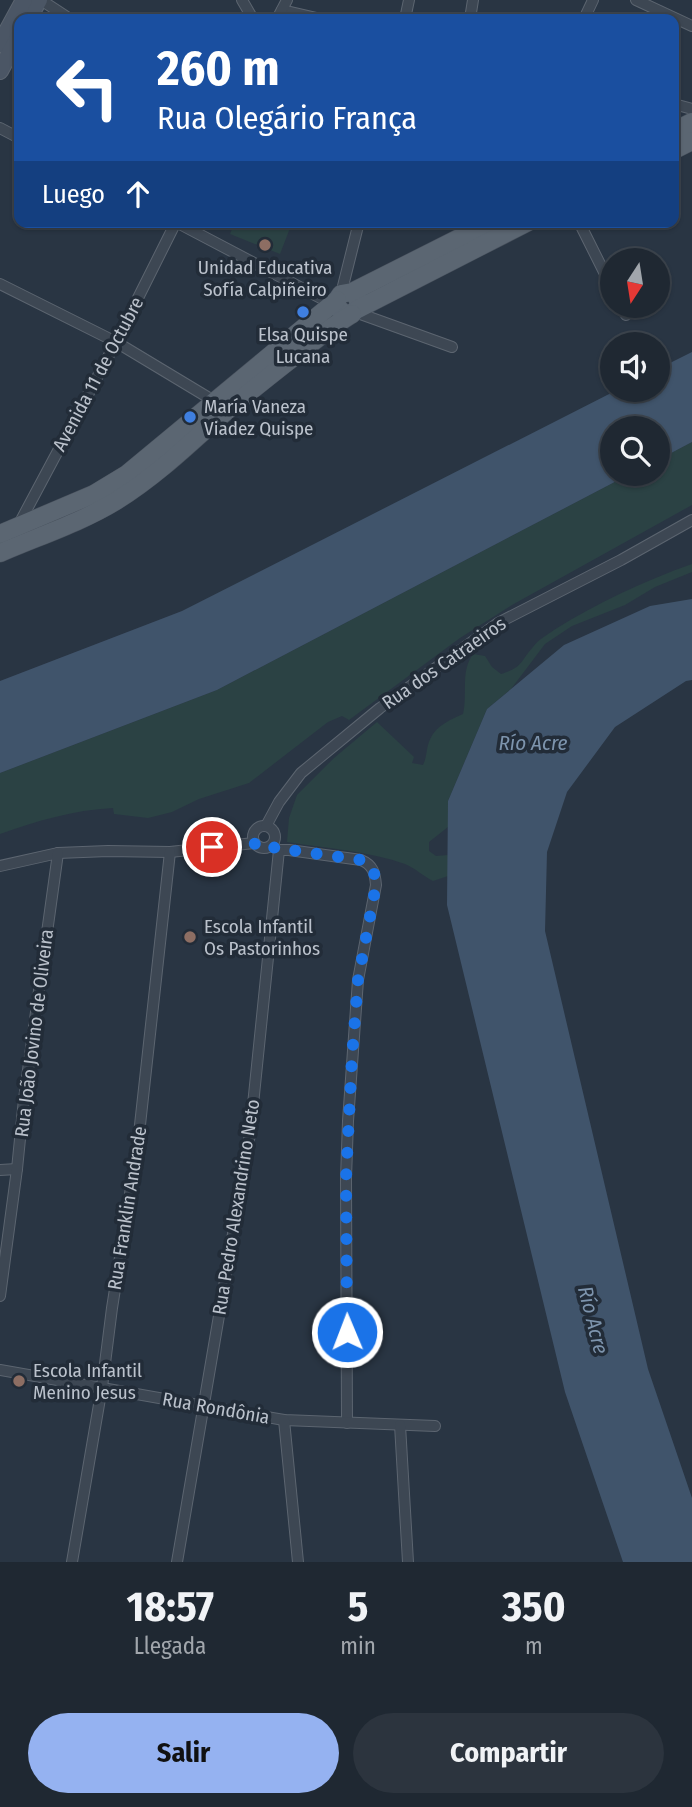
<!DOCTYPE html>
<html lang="es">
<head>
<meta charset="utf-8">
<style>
	body { margin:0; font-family:"Fira Sans Condensed",sans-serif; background:#2c343e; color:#f1f3f6; height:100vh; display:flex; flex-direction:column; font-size:26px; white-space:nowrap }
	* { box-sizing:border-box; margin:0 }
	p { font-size:23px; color:#a1a6ac }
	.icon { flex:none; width:38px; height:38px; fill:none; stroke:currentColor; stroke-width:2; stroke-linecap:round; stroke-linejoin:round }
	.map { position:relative; height:1562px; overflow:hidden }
	.drawer { display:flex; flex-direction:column; background:#1f2832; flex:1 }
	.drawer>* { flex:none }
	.top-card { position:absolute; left:14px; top:14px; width:665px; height:214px; border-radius:14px; box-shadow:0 2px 5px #0004,0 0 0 2px #3c444d; background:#1a4fa0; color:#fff; overflow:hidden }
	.needle { width:46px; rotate:192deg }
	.buttons { position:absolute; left:600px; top:248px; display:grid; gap:14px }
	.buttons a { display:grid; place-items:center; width:70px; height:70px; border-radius:50%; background:#1f2832; box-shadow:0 2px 5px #0004,0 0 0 2px #3c444d; font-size:35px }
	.pin { position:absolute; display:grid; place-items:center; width:60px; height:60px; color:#fff; margin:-30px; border:4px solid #fff; border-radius:50%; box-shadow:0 2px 7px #0007 }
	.me { position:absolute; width:77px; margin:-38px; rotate:359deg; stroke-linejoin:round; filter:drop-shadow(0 0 5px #0008) }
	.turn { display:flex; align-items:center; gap:24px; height:147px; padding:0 28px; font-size:32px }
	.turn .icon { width:91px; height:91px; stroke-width:2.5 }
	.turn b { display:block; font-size:49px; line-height:60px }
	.then { display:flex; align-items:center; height:66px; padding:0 28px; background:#0003; gap:14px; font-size:26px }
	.eta { display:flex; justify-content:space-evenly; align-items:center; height:119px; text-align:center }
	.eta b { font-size:42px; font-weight:700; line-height:49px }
	.cta { display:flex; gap:14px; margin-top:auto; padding:14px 28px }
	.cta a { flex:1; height:80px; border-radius:42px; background:#95b2f1; color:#111; font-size:28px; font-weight:700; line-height:80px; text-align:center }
	.cta a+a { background:#2c343e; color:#f1f3f6 }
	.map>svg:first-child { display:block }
	.green { fill:#2b4244 }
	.water { fill:#40546b }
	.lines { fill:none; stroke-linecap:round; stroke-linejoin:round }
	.street-casing { stroke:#5c6570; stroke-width:12 }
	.secondary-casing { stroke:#5c6570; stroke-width:18 }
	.primary-casing { stroke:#47505c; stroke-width:19 }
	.street { stroke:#3d4753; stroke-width:10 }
	.secondary { stroke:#4b5665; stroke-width:16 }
	.primary { stroke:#5b6672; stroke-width:18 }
	.route { stroke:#1a73e8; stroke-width:12; stroke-dasharray:0 21.6 }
	.education-dot { fill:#8d6e63; stroke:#222c38; stroke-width:2.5 }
	.shop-dot { fill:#3f7fe0; stroke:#222c38; stroke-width:2.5 }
	.labels { text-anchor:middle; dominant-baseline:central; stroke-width:7; stroke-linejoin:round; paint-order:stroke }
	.poi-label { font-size:19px; fill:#bbc2cc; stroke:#222c38; text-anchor:start }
	.street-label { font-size:19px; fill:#bbc2cc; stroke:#222c38 }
	.water-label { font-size:21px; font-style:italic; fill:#7d94ad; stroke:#222c38 }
</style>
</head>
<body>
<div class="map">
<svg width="692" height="1562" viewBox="0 0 692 1562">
	<rect width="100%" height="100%" fill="#293543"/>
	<g class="green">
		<path d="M235 222H290L292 223 280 254 230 234Z"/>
		<path d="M692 442V505L512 605 460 638 349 720 342 716 328 722 249 783 199 799 172 812 148 818 114 814 113 808C73 810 37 821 0 834V773L217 690 630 474H658V460Z"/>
		<path d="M692 564V572L655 587 625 605 572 626 545 644 511 689 487 709 448 801V827L429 842V851L436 856 448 855V876L433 881C423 876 415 868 405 864 368 851 326 848 287 842L289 818 297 795 334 758 377 722 414 757 412 763 423 765C427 757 426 750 429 742 435 726 448 721 463 714 468 694 460 672 473 654L485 656 492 667 501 674C523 667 519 663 533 647 538 640 547 635 554 630 597 603 644 581 692 564Z"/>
	</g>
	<g class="water">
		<path d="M692 352V442L658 460V429H612V474H630L217 690 0 773V681L182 611 617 390H658V369Z"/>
		<path d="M692 599V680L686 681 615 727 567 792 547 852 545 931 648 1369 692 1498V1562H623L565 1392 447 905 448 801 487 709 564 645 650 606Z"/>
	</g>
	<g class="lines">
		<g class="street-casing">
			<g id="street">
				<path d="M41 0 70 19"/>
				<path d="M242 0 253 19"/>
				<path d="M636 0 692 26"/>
				<path d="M282 10 321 19"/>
				<path d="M277 19 287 0"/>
				<path d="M405 19 409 0"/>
				<path d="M470 19 473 0"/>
				<path d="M584 19 593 0"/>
				<path d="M674 104 692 109"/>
				<path d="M0 128 19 138"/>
				<path d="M176 222 332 304"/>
				<path d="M579 222 612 288"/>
				<path d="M0 284 116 342 214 401"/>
				<path d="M341 294 359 222"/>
				<path d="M621 306 626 315"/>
				<path d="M355 312 452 347"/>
				<path d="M19 524 116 342 176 222"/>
				<circle cx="264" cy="837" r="11"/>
				<path d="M266 826 279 802 301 773 380 708 498 623 621 560 692 520"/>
				<path d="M271 846 279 850H289L361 860C373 865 375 873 376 885L358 980 348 1121 346 1178 347 1423"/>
				<path d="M0 866 58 853 108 851 170 852 254 843"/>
				<path d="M0 1170 17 1169"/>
				<path d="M0 1296 17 1169 24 1099 58 853"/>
				<path d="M0 1370 284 1420 435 1426"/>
				<path d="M284 1420 298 1562"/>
				<path d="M400 1425 408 1562"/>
				<path d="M72 1562 102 1387 112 1308 138 1143 170 852"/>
				<path d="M177 1562 250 1134 279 850"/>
			</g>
		</g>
		<g class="secondary-casing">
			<g id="secondary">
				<path d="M28 19 39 0"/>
				<path d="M0 44 24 0"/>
				<path d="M0 71 19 36"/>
			</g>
		</g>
		<g class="primary-casing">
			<g id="primary">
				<path d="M674 131 692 122"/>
				<path d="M674 150 692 141"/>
				<path d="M352 292 357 296 359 306 352 314H345L337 307V300L341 294 352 292 491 222"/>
				<path d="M358 309 528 222"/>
				<path d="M0 534 94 494 127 474 337 300"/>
				<path d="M0 553C39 536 80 523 116 501 153 478 184 449 216 420 253 388 293 358 332 327L352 314"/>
			</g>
		</g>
		<use href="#street" class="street"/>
		<use href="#secondary" class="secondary"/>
		<use href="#primary" class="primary"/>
	</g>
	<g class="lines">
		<path class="route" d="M212 847 254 843 260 848 271 846 279 850H289L361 860C373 865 375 873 376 885L358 980 352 1057 346 1178 347 1332"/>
	</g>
	<g class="education-dot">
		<circle cx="265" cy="245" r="7"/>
		<circle cx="190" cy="937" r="7"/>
		<circle cx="19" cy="1381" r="7"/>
	</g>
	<g class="shop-dot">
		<circle cx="303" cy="312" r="7"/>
		<circle cx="190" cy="417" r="7"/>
	</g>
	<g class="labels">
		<g class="poi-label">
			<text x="265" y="267" text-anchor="middle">Unidad Educativa<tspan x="265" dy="22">Sofía Calpiñeiro</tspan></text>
			<text x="303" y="334" text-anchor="middle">Elsa Quispe<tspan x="303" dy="22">Lucana</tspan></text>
			<text x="204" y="406">María Vaneza<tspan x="204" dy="22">Viadez Quispe</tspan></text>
			<text x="204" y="926">Escola Infantil<tspan x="204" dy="22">Os Pastorinhos</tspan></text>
			<text x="33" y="1370">Escola Infantil<tspan x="33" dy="22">Menino Jesus</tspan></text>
		</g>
		<g class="street-label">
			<text transform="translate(98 374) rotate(-62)">Avenida 11 de Octubre</text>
			<text transform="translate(444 663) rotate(-35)">Rua dos Catraeiros</text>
			<text transform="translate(34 1033) rotate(-83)">Rua João Jovino de Oliveira</text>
			<text transform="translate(236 1207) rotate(-81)">Rua Pedro Alexandrino Neto</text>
			<text transform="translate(127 1208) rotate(-81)">Rua Franklin Andrade</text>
			<text transform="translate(216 1408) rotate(10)">Rua Rondônia</text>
		</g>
		<g class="water-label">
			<text x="533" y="743">Río Acre</text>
			<text transform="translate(593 1320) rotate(76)">Río Acre</text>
		</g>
	</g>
</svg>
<div class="buttons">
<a><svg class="needle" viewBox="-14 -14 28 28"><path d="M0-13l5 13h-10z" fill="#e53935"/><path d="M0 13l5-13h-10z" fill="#a1a6ac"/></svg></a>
<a><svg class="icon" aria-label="sound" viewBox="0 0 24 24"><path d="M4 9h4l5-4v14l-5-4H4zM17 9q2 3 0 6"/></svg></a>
<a><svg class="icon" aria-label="search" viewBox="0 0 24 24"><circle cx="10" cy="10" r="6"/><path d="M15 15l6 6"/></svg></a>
</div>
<div class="pin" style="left:212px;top:847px;background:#d93025"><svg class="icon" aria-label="arrive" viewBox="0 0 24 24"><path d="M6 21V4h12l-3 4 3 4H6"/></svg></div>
<svg class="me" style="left:347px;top:1332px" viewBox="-20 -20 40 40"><circle r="17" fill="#1a73e8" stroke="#fff" stroke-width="3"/><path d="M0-11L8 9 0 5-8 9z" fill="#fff"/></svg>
<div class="top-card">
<div class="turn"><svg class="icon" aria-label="left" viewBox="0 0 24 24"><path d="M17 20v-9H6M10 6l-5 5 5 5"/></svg><div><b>260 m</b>Rua Olegário França</div></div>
<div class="then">Luego<svg class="icon" aria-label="ahead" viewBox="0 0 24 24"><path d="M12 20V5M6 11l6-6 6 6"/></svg></div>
</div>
</div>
<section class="drawer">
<div class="eta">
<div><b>18:57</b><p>Llegada</p></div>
<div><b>5</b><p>min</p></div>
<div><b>350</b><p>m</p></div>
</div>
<div class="cta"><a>Salir</a><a>Compartir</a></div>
</section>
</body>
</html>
